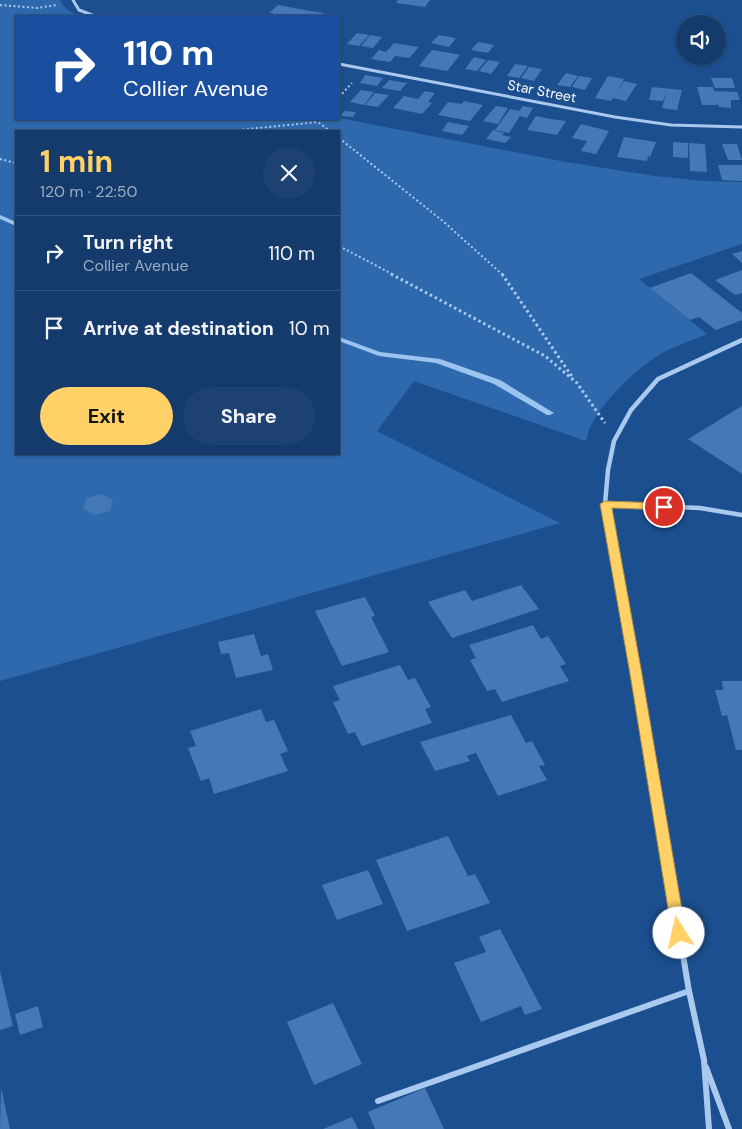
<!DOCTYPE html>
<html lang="en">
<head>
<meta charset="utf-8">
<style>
	body { margin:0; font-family:"DM Sans",sans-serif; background:#1d4271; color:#f1f3f6; height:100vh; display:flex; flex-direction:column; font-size:19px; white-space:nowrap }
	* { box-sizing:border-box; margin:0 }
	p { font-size:16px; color:#9dadc1 }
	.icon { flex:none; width:28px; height:28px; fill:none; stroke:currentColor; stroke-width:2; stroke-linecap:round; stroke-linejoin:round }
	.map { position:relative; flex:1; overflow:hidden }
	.side { position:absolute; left:15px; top:130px; width:325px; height:325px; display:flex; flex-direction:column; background:#143b6b; border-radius:0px; box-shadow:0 1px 4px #0004,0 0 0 1px #33557e }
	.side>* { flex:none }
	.banner { position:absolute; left:15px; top:15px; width:325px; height:105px; border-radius:0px; box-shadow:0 1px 4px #0004,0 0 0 1px #33557e; background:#1a4fa0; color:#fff; overflow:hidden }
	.tools { position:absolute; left:676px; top:15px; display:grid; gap:10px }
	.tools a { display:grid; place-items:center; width:50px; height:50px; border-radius:50%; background:#143b6b; box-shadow:0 1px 4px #0004,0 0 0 1px #33557e; font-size:25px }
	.pin { position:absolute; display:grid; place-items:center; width:42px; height:42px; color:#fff; margin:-21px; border:2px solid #fff; border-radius:50%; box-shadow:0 1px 5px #0007 }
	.me { position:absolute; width:55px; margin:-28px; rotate:350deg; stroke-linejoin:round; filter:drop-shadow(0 0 4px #0008) }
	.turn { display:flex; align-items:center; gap:18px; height:105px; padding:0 25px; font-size:22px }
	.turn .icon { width:65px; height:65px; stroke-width:2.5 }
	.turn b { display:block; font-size:35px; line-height:42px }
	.round { display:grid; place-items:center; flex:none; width:52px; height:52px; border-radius:26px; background:#1d4271 }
	.summary { display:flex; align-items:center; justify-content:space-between; height:85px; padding:0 25px }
	h1 { font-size:30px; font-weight:700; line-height:38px; color:#ffd166 }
	.cta { display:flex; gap:10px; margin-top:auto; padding:10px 25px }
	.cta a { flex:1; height:58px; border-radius:30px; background:#ffd166; color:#111; font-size:20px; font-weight:700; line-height:58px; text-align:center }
	.cta a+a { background:#1d4271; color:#f1f3f6 }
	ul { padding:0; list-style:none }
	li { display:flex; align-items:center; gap:15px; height:75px; padding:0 25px; border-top:1px solid #33557e }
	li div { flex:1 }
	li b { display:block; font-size:19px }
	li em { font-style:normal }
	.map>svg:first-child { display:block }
	.green { fill:#2e69ad; fill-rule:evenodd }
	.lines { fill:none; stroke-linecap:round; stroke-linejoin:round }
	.stream { fill:#9cc4f0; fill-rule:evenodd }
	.building { fill:#4478b7 }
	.path-far1 { stroke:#a9c9ee; stroke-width:2; stroke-dasharray:2 2.5; stroke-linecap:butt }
	.path { stroke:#a9c9ee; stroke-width:3; stroke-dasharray:2.5 3; stroke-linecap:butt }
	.minor-far2 { stroke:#a9c9ee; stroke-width:3 }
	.minor-far1 { stroke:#a9c9ee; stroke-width:4.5 }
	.minor { stroke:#a9c9ee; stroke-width:6 }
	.route { fill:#ffd166; stroke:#a68842 }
	.labels { text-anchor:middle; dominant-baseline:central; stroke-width:4; stroke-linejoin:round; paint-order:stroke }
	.far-street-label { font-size:14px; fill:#fff; stroke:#1b4f8f }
</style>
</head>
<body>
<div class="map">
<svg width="742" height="1129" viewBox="0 0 742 1129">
	<rect width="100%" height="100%" fill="#1b4f8f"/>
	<path class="green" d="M0 0H60L65 8 77 16H16V119L339 118 566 162 655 176 705 181 742 182V244L639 279 707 334C693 340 678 345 664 352 638 367 591 409 586 441L414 381 377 431 560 523 0 681ZM16 131H339V454H16Z"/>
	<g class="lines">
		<g class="stream">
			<path d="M0 215 16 222V226L0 219Z"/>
			<path d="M339 337 380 352 440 359 500 380 554 413 550 415H547L494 384 436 363 379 356 339 341Z"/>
		</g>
	</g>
	<g class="building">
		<path d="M398 0H430L425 7 396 3Z"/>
		<path d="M278 5 305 10 324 13 320 16H285L269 13Z"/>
		<path d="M357 33 369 35 359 46 347 44Z"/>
		<path d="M370 35 382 37 373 48 361 46Z"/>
		<path d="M439 35 456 38 449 47 431 43Z"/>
		<path d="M478 42 494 45 488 53 471 50Z"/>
		<path d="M394 43 419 47 409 58 395 56 390 62 371 59 379 50 386 52Z"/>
		<path d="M432 50 445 52 460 55 447 71 419 66Z"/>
		<path d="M474 57 486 60 477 71 465 69Z"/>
		<path d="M488 60 500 62 491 74 479 71Z"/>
		<path d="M515 64 528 66 519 78 507 76Z"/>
		<path d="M529 67 542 69 534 81 521 78Z"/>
		<path d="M566 73 578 76 570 87 557 85Z"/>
		<path d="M365 75 383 78 377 86 360 83Z"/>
		<path d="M579 76 592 78 585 90 572 87Z"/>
		<path d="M608 76 624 79 616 94 624 81 637 84 626 101 613 98 611 101 595 98Z"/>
		<path d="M711 78H732L735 88H715Z"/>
		<path d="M389 80 407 83 400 91 382 88Z"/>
		<path d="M652 87 682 90 677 110 662 108 667 91 663 101 649 100Z"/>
		<path d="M697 87H713L714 91 737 92 740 100H731V108L719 107 716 97 718 105H702Z"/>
		<path d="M361 90 374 92 364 105 350 102Z"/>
		<path d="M425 91 435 93 428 102 432 103 422 114 393 108 404 96 418 99Z"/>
		<path d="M375 93 389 95 378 107 365 105Z"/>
		<path d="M464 101 483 105 470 121 438 115 448 102 462 104Z"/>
		<path d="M496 106 508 108 498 124 483 121Z"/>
		<path d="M523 106 533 108 527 118 520 116 509 133 495 130 510 109 519 111Z"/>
		<path d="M344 111 356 112 353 117 341 116Z"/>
		<path d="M536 116 551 119 566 121 557 135 527 130Z"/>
		<path d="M448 122 469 126 462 135 442 131Z"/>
		<path d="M581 124 609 131 596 154 581 151 587 141 572 138Z"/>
		<path d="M493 130 504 133 502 135 511 137 505 143 486 139Z"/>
		<path d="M624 137 656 142 650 157 648 156 647 161 617 157Z"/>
		<path d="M673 142 688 143V158L673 157Z"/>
		<path d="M689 143 705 144 707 172 690 171Z"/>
		<path d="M722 144H737L742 160H728Z"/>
		<path d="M718 165H742V181L722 180Z"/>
		<path d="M742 251V263L732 254Z"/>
		<path d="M742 270V293L735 295 715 280Z"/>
		<path d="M691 273 742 313V320L716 330 699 317 690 320 650 288Z"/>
		<path d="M742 406V474L688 439Z"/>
		<path d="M102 494 113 500 110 511 94 515 83 509 87 498Z"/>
		<path d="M521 585 539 609 452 638 428 602 465 590 472 601Z"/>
		<path d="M365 597 375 616 371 617 389 652 342 666 315 611Z"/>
		<path d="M533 625 541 639 548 636 566 664 560 666 569 681 502 702 495 689 487 691 470 660 476 658 469 645Z"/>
		<path d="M254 634 261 656 268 654 273 670 236 678 229 653 221 654 218 642Z"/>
		<path d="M400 665 408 680 415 678 431 707 425 709 432 723 362 746 355 732 348 734 333 702 340 700 333 686Z"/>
		<path d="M722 681H742V750H736L727 715 722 716 715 690H723Z"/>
		<path d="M261 709 266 722 274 720 288 751 280 754 288 771 214 794 209 778 201 781 188 748 196 746 190 731Z"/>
		<path d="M511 715 526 743 532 741 545 765 539 766 547 780 498 796 476 753 467 756 470 761 435 771 420 742Z"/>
		<path d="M448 836 468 876 475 874 490 903 407 931 376 860Z"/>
		<path d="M368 870 383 904 337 920 322 885Z"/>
		<path d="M500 929 542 1009 525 1015 521 1006 481 1022 454 963 486 952 479 937Z"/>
		<path d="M0 971 13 1026 0 1030Z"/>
		<path d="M333 1003 362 1064 314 1085 287 1022Z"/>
		<path d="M38 1006 43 1027 20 1035 15 1014Z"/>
		<path d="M1 1088 10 1129H0Z"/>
		<path d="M425 1088 444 1129H375L368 1112Z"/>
		<path d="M352 1117 358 1129H323Z"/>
	</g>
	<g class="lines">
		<g class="path-far1">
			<path d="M0 5 37 8 57 5"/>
			<path d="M339 97 352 83"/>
			<path d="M320 119 318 122 330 131"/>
			<path d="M229 131 318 122"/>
			<path d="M339 138 444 222 503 275"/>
			<path d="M0 159 16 163"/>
			<path d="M339 246 394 275"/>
		</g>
		<g class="path">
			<path d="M391 274 545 356 577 383 605 423"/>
			<path d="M502 274 573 378"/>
		</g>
		<g class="minor-far2">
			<path d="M73 0 79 10 95 16"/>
			<path d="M339 64 615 117 671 125 742 127"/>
		</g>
		<g class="minor-far1">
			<path d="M605 504 608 470 614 441 631 410 658 379 742 340"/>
			<path d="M630 641 605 504 700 508 742 515"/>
		</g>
		<g class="minor">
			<path d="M630 640 689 991 704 1060 709 1129"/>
			<path d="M706 1067 729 1129"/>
			<path d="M378 1101 689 991"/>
		</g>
	</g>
	<path class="route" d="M605 501 664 503 670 507 664 510 612 508 642 674 686 933 684 937 679 939 674 937 672 933 630 674 600 504Z"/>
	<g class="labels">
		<g class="far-street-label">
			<text transform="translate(542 91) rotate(11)">Star Street</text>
		</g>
	</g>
</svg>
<div class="tools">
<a><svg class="icon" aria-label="sound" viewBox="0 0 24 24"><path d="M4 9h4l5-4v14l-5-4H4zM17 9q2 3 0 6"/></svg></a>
</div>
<div class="pin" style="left:664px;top:507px;background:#d93025"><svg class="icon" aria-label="arrive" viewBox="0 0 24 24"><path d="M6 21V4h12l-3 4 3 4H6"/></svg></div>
<svg class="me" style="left:679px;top:933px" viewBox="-20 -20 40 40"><circle r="19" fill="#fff"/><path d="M0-13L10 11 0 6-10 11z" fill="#ffd166"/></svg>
<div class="banner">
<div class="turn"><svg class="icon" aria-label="right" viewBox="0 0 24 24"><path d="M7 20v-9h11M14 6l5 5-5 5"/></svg><div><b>110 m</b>Collier Avenue</div></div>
</div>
<section class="side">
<div class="summary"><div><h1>1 min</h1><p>120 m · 22:50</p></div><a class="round"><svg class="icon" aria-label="close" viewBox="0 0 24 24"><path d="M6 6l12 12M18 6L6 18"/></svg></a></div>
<ul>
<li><svg class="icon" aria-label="right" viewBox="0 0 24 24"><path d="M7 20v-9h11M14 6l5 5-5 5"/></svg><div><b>Turn right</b><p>Collier Avenue</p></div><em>110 m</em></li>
<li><svg class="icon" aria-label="arrive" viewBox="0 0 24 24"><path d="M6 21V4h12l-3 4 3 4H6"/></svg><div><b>Arrive at destination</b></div><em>10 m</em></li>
</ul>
<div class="cta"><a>Exit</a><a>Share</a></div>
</section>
</div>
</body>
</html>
